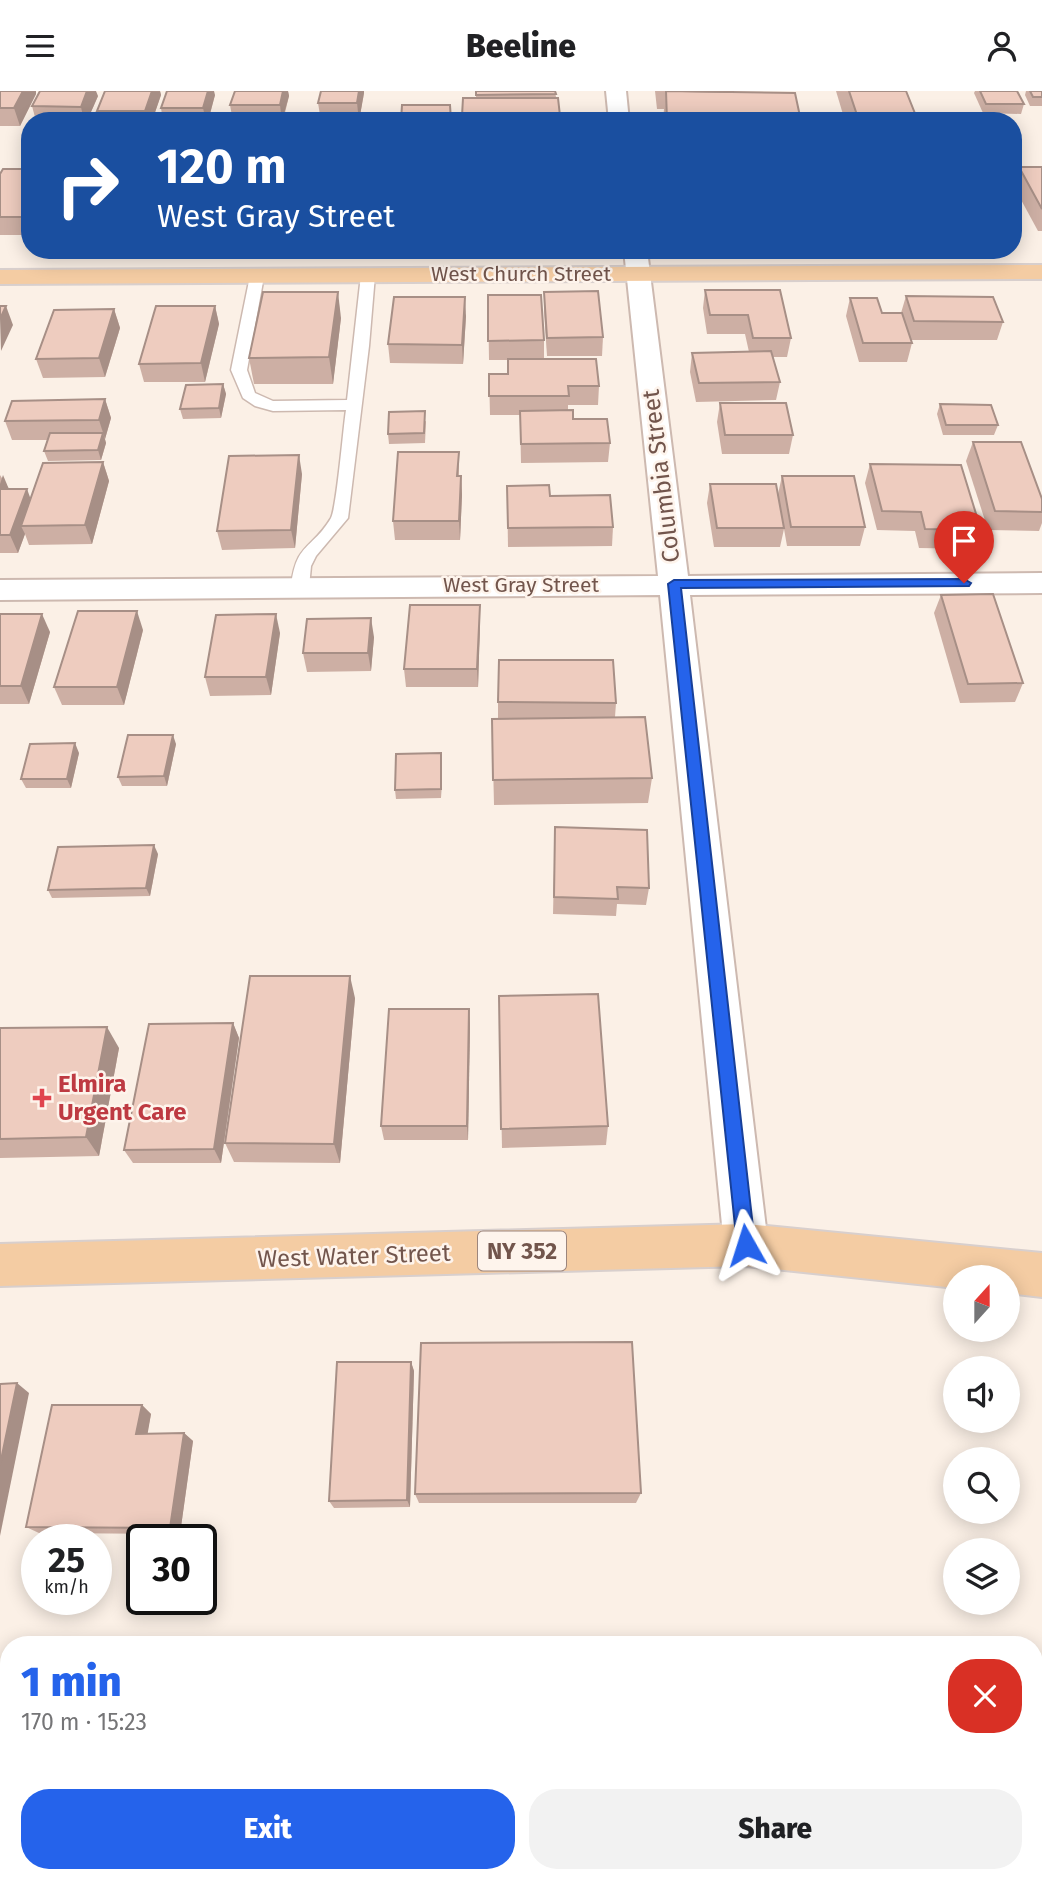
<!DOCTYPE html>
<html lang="en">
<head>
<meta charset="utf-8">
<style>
	body { margin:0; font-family:"Fira Sans",sans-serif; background:#f2f2f2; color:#202124; height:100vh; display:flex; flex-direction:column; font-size:26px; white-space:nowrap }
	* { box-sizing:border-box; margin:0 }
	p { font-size:23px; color:#757577 }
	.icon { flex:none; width:38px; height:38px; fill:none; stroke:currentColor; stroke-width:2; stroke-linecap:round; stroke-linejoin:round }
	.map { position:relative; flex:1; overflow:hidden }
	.drawer { position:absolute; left:0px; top:1545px; width:1043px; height:247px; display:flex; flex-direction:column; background:#fff; border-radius:28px 28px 0 0; box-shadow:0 4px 18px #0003 }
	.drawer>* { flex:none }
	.hud { position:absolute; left:21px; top:21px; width:1001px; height:147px; border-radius:28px; box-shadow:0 4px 18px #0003; background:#1a4fa0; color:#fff; overflow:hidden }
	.needle { width:46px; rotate:21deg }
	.buttons { position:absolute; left:943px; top:1174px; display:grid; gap:14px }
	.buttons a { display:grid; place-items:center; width:77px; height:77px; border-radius:50%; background:#fff; box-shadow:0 4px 18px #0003; font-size:35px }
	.speed { position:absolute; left:21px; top:1433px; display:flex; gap:14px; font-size:35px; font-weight:700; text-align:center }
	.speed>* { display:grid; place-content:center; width:91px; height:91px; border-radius:50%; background:#fff; box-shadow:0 4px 18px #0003; line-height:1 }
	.speed small { font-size:18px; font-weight:400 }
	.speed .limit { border:4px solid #111; border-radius:10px; background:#fff; color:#111 }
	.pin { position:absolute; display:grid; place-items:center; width:60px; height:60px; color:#fff; margin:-72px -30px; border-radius:50% 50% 50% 0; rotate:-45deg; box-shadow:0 0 7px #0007 }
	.pin .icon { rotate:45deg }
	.me { position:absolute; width:77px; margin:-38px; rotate:354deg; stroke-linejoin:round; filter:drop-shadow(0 0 5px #0008) }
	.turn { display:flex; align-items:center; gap:24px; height:147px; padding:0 21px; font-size:32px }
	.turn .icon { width:91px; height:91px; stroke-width:2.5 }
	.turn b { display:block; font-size:49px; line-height:60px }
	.round { display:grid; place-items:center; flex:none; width:74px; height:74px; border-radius:28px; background:#f2f2f2 }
	.headline { display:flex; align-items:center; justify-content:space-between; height:119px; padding:0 21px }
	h1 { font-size:42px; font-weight:800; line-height:52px; color:#2563eb }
	.action { display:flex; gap:14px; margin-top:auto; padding:14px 21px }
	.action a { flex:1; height:80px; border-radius:28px; background:#2563eb; color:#fff; font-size:28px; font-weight:800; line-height:80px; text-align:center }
	.action a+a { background:#f2f2f2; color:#202124 }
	header { display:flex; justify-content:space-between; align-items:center; height:91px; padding:0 21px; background:#fff; font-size:32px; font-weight:800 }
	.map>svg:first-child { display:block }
	.water { fill:#bce2e3; stroke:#a3d2d4; stroke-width:2 }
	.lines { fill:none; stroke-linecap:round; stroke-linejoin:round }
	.lane-casing { stroke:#cdb9b0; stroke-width:3 }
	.street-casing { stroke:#cdb9b0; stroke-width:4 }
	.primary-casing { stroke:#d8cfcd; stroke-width:4 }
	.lane { fill:#fff; fill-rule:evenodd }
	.street { fill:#fff; fill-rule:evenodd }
	.primary { fill:#f4cca3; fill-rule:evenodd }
	.wall { fill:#cdafa4 }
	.shaded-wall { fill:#a78f86 }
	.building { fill:#eeccbf; stroke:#a78f86; stroke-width:2 }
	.route { fill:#2563eb; stroke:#184099; stroke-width:2 }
	.health-dot { fill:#e0444e; stroke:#fef4ec; stroke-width:2.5 }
	.labels { text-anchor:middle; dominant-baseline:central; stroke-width:5; stroke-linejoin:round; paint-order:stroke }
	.far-street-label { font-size:21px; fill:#72554c; stroke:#fef4ec }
	.shield { fill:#fef4ec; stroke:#9c857c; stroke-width:2 }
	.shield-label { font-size:23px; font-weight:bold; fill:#72554c }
	.street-label { font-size:24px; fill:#72554c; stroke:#fef4ec }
	.health-label { font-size:24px; font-weight:bold; fill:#be3a42; stroke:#fef4ec; text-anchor:start }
</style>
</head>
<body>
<header><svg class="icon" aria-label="menu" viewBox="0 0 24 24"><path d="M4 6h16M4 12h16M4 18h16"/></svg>Beeline<svg class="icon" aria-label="person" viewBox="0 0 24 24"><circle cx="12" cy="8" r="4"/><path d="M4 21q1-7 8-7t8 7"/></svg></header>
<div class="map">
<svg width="1042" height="1791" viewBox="0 0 1042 1791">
	<rect width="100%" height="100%" fill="#fbf0e6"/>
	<path class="water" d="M0 1588H9V1783H1034V1605L1042 1606V1791H0Z"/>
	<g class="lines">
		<g class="lane-casing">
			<path id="lane" d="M368 180 375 184 369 255 348 427 316 465 311 475 309 496 300 502 291 496C296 451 312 459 331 427 337 415 343 338 346 319L273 320 255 315 243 307 231 279 250 185 257 181 264 185 247 279 255 302 273 310 347 309 361 184Z"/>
		</g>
		<g class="street-casing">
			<g id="street">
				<path d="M606 0H626L629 30H609Z"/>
				<path d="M624 159H647L688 485 1042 482V502L690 504 768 1154 762 1169 746 1175 730 1169 724 1154 660 504 0 509V489L658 485Z"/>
			</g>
		</g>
		<g class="primary-casing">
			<g id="primary">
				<path d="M1042 174V188L0 193V179Z"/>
				<path d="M746 1133 1042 1162V1206L1008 1202V1186H956V1197L746 1175 0 1195V1153Z"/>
			</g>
		</g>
		<use href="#lane" class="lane"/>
		<use href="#street" class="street"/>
		<use href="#primary" class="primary"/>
	</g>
	<g class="wall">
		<path d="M0 0H36V3L20 35H0Z"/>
		<path d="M105 0H160L161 4 152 30H100L97 20Z"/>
		<path d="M235 0H288L289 5 283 30H233L230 14Z"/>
		<path d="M476 0H555L560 30H462L463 7H476Z"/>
		<path d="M655 0H733V1L801 30H663L664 18H657Z"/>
		<path d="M836 0H906L918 30H845Z"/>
		<path d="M975 0H1017L1024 13 1021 23 983 22 974 2Z"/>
		<path d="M1026 0H1042V15H1030L1025 4Z"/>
		<path d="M364 2 359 30H321L318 12Z"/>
		<path d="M215 4 208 30H163L161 17Z"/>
		<path d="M98 5 87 30H36L32 15Z"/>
		<path d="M1019 76H1042V140H1038L1013 94Z"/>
		<path d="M30 78V144H0V83Z"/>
		<path d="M705 199 791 247 787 266H773L780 291 776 309 696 311 690 281 692 262 749 261 745 243H707L703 217Z"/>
		<path d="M544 201 603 246 602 265H547L544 220Z"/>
		<path d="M488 204 544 249V268L599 295 598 314H568V319L573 328 610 352 608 371 521 372 520 324H490L489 283H508V269H489Z"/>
		<path d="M906 205 1003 231 997 249H911L912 252 907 271H859L846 225 850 207 882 222H901Z"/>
		<path d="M215 215 219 233 205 291H144L139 273Z"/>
		<path d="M114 218 120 237 105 286 43 287 36 268Z"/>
		<path d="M466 225 463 273 390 272 388 253Z"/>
		<path d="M341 227 333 293H254L249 267Z"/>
		<path d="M223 293 226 303 221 327 183 328 180 318Z"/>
		<path d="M105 308 111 327 105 348 106 352 101 369 48 370 44 360 47 349H12L5 330Z"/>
		<path d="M720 312 793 344 789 363H722L717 331Z"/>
		<path d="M940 313 998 334 994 344H943L937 323Z"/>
		<path d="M426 330 425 352 389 353 388 343Z"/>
		<path d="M973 351 1042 408V432L1039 440 988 439 966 370Z"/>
		<path d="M459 361V385H461L462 404 460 449H395L393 430Z"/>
		<path d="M103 371 109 390 92 453 29 454 25 443 18 462H0V384L9 398 31 407Z"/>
		<path d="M870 373 981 439 974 458 919 457 915 440 877 439 865 392Z"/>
		<path d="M302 383 295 457 222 459 217 440Z"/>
		<path d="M782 385 865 436 860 455H787L784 438 780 456H714L707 412 710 393 778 403Z"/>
		<path d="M507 395 550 405 613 436 612 455 508 456Z"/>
		<path d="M941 504 1023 592 1015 611 960 612 934 522Z"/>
		<path d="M0 523 50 541 29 613H0Z"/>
		<path d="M480 533 478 596H406L404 578Z"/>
		<path d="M143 539 124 614H62L54 596Z"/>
		<path d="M280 542 271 604 210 605 205 586Z"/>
		<path d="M374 546 371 580 307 581 303 562Z"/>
		<path d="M498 611 616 612 615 626 652 687 648 712 494 714 492 628 498 627Z"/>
		<path d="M176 653 167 695H122L118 686Z"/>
		<path d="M79 662 71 697H26L21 688Z"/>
		<path d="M442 671 441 707 396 708 395 699Z"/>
		<path d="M555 736 649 797 646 814 617 813 616 825 553 823Z"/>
		<path d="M158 763 150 805 52 807 48 799Z"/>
		<path d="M499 905 608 1035 606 1054 502 1057Z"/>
		<path d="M355 907 340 1072 234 1071 225 1052Z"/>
		<path d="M469 918 470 933 468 1049H384L381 1035Z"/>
		<path d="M233 932 239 947 221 1072H133L124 1059Z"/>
		<path d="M0 937 119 957 99 1065 0 1067Z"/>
		<path d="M411 1271 414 1280 410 1416 334 1417 329 1410Z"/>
		<path d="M142 1314 151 1323 147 1343 184 1342 193 1350 180 1443 39 1442 26 1436Z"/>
		<path d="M641 1402 636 1412H419L415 1403Z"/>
	</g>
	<g class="shaded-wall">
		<path d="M23 0H36V3L20 35 14 17Z"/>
		<path d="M87 0H96L98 5 87 30H84L81 16Z"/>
		<path d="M152 0H160L161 4 152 30H147L145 20Z"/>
		<path d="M208 0H214L215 4 208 30H206L203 17Z"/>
		<path d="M283 0H288L289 5 282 30 280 14Z"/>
		<path d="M359 0H364V2L359 30 357 12Z"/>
		<path d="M338 201 341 227 333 293 329 266Z"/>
		<path d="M465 206 466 225 463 273 462 254Z"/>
		<path d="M6 215 13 234 1 260 0 228Z"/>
		<path d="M215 215 219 233 205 291 201 272Z"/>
		<path d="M114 218 120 237 105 286 99 267Z"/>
		<path d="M223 293 226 303 221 327 219 317Z"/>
		<path d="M105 308 111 327 105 348 99 329Z"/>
		<path d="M103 342 106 352 101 369 98 359Z"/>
		<path d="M299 364 302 383 295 457 291 439Z"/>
		<path d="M103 371 109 390 92 453 85 434Z"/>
		<path d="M3 384 11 403H0V393Z"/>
		<path d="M461 385 462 404 460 449 459 430Z"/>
		<path d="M27 398 34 417 21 435 25 443 18 462 10 444Z"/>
		<path d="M480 514V533L478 596 477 578Z"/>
		<path d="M137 520 143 539 124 614 117 596Z"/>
		<path d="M42 523 50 541 29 613 21 595Z"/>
		<path d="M276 523 280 542 271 604 266 586Z"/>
		<path d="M371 527 374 546 371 580 368 562Z"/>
		<path d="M173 644 176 653 167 695 164 685Z"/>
		<path d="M75 652 79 662 71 697 67 688Z"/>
		<path d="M441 662 442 671 441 707Z"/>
		<path d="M154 754 158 763 150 805 146 797Z"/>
		<path d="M350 885 355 907 340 1072 334 1053Z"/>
		<path d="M469 918 470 933 468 1049 467 1035Z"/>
		<path d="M233 932 239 947 221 1072 214 1058Z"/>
		<path d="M107 936 119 957 99 1065 86 1046Z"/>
		<path d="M411 1271 414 1280 410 1416 407 1409Z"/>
		<path d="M17 1292 29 1302 0 1445V1374Z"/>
		<path d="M142 1314 151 1323 146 1352 136 1343Z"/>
		<path d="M184 1342 193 1350 180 1443 170 1437Z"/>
	</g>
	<g class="building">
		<path d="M0 0H23L14 17H0Z"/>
		<path d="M40 0H87L81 16 32 15Z"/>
		<path d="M105 0H152L145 20H97Z"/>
		<path d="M167 0H208L203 17H161Z"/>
		<path d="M235 0H283L280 14H230Z"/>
		<path d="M321 0H359L357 12H318Z"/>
		<path d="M476 0H555L556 3 476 4Z"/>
		<path d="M666 0 795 2 801 30H667Z"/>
		<path d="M681 0H733V1Z"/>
		<path d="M849 0H906L918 30H859Z"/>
		<path d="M980 0H1017L1024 13H986Z"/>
		<path d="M1030 0H1042V6H1033Z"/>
		<path d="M463 7H558L560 25H462Z"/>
		<path d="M402 14H450L451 30H401Z"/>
		<path d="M1019 76H1042V118Z"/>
		<path d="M3 78H30V126H0V83Z"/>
		<path d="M705 199H780L791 247H753L748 224H710Z"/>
		<path d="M598 200 603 246 547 247 544 201Z"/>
		<path d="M263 201H338L329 266 249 267Z"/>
		<path d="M488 204H541L544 249 488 250Z"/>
		<path d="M906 205 993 206 1003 231 914 230Z"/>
		<path d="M394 206H465L462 254 388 253Z"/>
		<path d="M850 207H877L882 222H902L912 252H863Z"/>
		<path d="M0 215H6L0 228Z"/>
		<path d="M156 215H215L201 272 139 273Z"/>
		<path d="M114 218 99 267 36 268 54 219Z"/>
		<path d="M771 260 780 291 699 292 692 262Z"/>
		<path d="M508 268H596L599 295H568L569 305H489V283H508Z"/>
		<path d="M223 293 219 317 180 318 186 294Z"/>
		<path d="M105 308 99 329 5 330 12 310Z"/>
		<path d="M720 312H786L793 344H725Z"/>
		<path d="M940 313 991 314 998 334H946Z"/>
		<path d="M573 319V328H607L610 352 521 353 520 320Z"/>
		<path d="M425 320 424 342 388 343 389 321Z"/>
		<path d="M50 342H103L98 359 44 360Z"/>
		<path d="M973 351H1021L1042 408V421L995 420Z"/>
		<path d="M398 361H459L457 385H461L459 430H393Z"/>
		<path d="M299 364 291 439 217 440 229 365Z"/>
		<path d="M103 371 85 434 21 435 43 372Z"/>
		<path d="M870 373 961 374 981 439 925 438 921 421 882 420Z"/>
		<path d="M782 385H854L865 436H791Z"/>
		<path d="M710 393H776L784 437H717Z"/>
		<path d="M549 394 550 405 610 404 613 436 508 437 507 395Z"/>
		<path d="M0 398H27L10 444H0Z"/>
		<path d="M993 503 1023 592 968 593 941 504Z"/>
		<path d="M410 514H480L477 578H404Z"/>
		<path d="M78 520H137L117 596H54Z"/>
		<path d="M0 523H42L21 595H0Z"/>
		<path d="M276 523 266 586H205L216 524Z"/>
		<path d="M371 527 368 562H303L307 528Z"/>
		<path d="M499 569H613L616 612 498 611Z"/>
		<path d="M645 626 652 687 493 689 492 628Z"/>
		<path d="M128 644H173L164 685 118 686Z"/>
		<path d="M75 652 67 688H21L30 653Z"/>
		<path d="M441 662V698L395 699 396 663Z"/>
		<path d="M555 736 647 739 649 797 617 796 618 808 554 806Z"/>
		<path d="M154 754 146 797 48 799 58 756Z"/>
		<path d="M250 885H350L334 1053 225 1052Z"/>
		<path d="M598 903 608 1035 501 1038 499 905Z"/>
		<path d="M389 918H469L467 1035H381Z"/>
		<path d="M233 932 214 1058 124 1059 149 933Z"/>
		<path d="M107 936 86 1046 0 1048V937Z"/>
		<path d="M632 1251 641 1402 415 1403 421 1252Z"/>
		<path d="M337 1271H411L407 1409 329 1410Z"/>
		<path d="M17 1292 0 1374V1293Z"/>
		<path d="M52 1314H142L136 1343 184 1342 170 1437 26 1436Z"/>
	</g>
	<path class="route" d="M964 488 971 492 969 495 681 497 755 1154 752 1160 746 1163 739 1160 737 1154 668 493 674 489Z"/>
	<path class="health-dot" d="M38.5 996.5h7v7h7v7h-7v7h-7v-7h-7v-7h7z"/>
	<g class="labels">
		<g class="far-street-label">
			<text x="521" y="183">West Church Street</text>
			<text x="521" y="494">West Gray Street</text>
		</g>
		<rect class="shield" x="478" y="1140.5" width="88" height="39" rx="5"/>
		<g class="shield-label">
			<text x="522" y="1160">NY 352</text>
		</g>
		<g class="street-label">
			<text transform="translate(661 385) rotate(-97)">Columbia Street</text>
			<text transform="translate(354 1165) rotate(-2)">West Water Street</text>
		</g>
		<g class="health-label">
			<text x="58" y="993">Elmira<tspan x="58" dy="28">Urgent Care</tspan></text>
		</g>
	</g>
</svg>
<div class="buttons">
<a><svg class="needle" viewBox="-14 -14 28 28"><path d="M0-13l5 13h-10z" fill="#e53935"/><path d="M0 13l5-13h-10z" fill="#757577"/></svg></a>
<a><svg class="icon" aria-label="sound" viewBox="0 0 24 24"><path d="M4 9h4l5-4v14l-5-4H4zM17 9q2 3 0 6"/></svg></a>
<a><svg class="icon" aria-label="search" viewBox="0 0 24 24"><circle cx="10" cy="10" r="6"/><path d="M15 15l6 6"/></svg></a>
<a><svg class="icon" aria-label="layers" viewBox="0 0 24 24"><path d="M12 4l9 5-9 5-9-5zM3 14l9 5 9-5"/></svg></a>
</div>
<div class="speed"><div>25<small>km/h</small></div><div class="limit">30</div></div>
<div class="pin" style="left:964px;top:492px;background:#d93025"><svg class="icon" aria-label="arrive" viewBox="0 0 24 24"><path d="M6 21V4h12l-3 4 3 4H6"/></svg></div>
<svg class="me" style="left:746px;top:1154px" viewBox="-20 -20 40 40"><path d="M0-17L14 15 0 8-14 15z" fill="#2563eb" stroke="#fff" stroke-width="4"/></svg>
<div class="hud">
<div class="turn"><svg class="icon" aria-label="right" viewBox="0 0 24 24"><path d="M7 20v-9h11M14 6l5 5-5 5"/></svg><div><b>120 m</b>West Gray Street</div></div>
</div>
<section class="drawer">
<div class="headline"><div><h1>1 min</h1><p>170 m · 15:23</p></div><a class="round" style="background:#d93025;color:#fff"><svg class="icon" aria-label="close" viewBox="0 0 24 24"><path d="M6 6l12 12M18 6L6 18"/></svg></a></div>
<div class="action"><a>Exit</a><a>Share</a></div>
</section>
</div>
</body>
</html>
